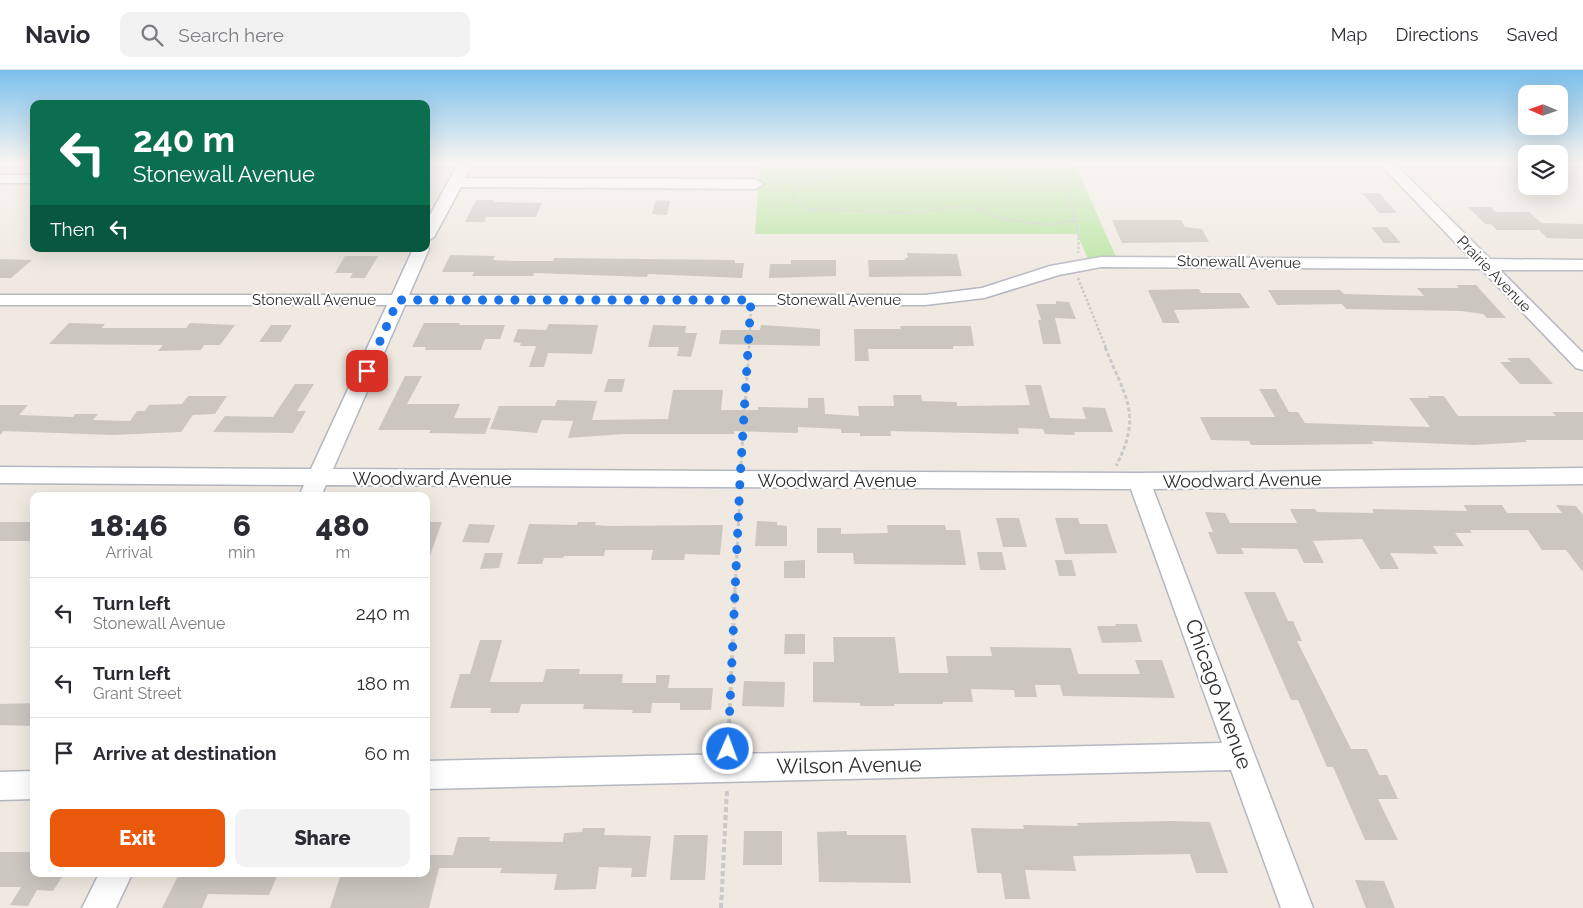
<!DOCTYPE html>
<html lang="en">
<head>
<meta charset="utf-8">
<style>
	body { margin:0; font-family:Raleway,sans-serif; background:#f2f2f3; color:#2b2b33; height:100vh; display:flex; flex-direction:column; font-size:19px; white-space:nowrap }
	* { box-sizing:border-box; margin:0 }
	p { font-size:16px; color:#7c7c81 }
	.icon { flex:none; width:28px; height:28px; fill:none; stroke:currentColor; stroke-width:2; stroke-linecap:round; stroke-linejoin:round }
	.map { position:relative; flex:1; overflow:hidden }
	.details { position:absolute; left:30px; top:422px; width:400px; height:385px; display:flex; flex-direction:column; background:#fff; border-radius:10px; box-shadow:0 5px 20px #0002 }
	.details>* { flex:none }
	.banner { position:absolute; left:30px; top:30px; width:400px; height:152px; border-radius:10px; box-shadow:0 5px 20px #0002; background:#0b6e4f; color:#fff; overflow:hidden }
	.needle { width:32px; rotate:272deg }
	.tools { position:absolute; left:1518px; top:15px; display:grid; gap:10px }
	.tools a { display:grid; place-items:center; width:50px; height:50px; border-radius:10px; background:#fff; box-shadow:0 5px 20px #0002; font-size:25px }
	.pin { position:absolute; display:grid; place-items:center; width:42px; height:42px; color:#fff; margin:-21px; border-radius:10px; box-shadow:0 2px 8px #0006 }
	.me { position:absolute; width:55px; margin:-28px; rotate:2deg; stroke-linejoin:round; filter:drop-shadow(0 0 4px #0008) }
	.turn { display:flex; align-items:center; gap:18px; height:105px; padding:0 20px; font-size:22px }
	.turn .icon { width:65px; height:65px; stroke-width:2.5 }
	.turn b { display:block; font-size:35px; line-height:42px }
	.then { display:flex; align-items:center; height:48px; padding:0 20px; background:#0003; gap:10px; font-size:19px }
	.eta { display:flex; justify-content:space-evenly; align-items:center; height:85px; text-align:center }
	.eta b { font-size:30px; font-weight:800; line-height:35px }
	.button { display:flex; gap:10px; margin-top:auto; padding:10px 20px }
	.button a { flex:1; height:58px; border-radius:10px; background:#ea580c; color:#fff; font-size:20px; font-weight:800; line-height:58px; text-align:center }
	.button a+a { background:#f2f2f3; color:#2b2b33 }
	ul { padding:0; list-style:none }
	li { display:flex; align-items:center; gap:15px; height:70px; padding:0 20px; border-top:1px solid #e1e1e2 }
	li div { flex:1 }
	li b { display:block; font-size:19px }
	li em { font-style:normal }
	header { display:flex; align-items:center; gap:30px; box-sizing:border-box; height:70px; padding:0 25px; background:#fff; border-bottom:1px solid #e1e1e2 }
	header strong { font-size:24px }
	nav { display:flex; gap:28px; margin-inline-start:auto; font-size:18px }
	.search { width:350px; height:45px; background:#f2f2f3; display:flex; align-items:center; gap:12px; box-sizing:border-box; padding:0 18px; border-radius:10px; color:#7c7c81; font-size:19px }
	.map>svg:first-child { display:block }
	.green { fill:#b6e59e }
	.building { fill:#cbc7bf }
	.lines { fill:none; stroke-linecap:round; stroke-linejoin:round }
	.minor-casing { stroke:#b4b7c1; stroke-width:3 }
	.path-far2 { stroke:#c9c9c9; stroke-width:2.5; stroke-dasharray:2.5 2; stroke-linecap:butt }
	.path-far1 { stroke:#c9c9c9; stroke-width:3; stroke-dasharray:4 2.5; stroke-linecap:butt }
	.path { stroke:#c9c9c9; stroke-width:4; stroke-dasharray:5 3; stroke-linecap:butt }
	.minor { fill:#fff; fill-rule:evenodd }
	.route { stroke:#1a73e8; stroke-width:9; stroke-dasharray:0 16.2 }
	.labels { text-anchor:middle; dominant-baseline:central; stroke-width:4.5; stroke-linejoin:round; paint-order:stroke }
	.far-street-label { font-size:15px; fill:#2e2e2e; stroke:#fff }
	.street-label { font-size:18px; fill:#2e2e2e; stroke:#fff }
	.near-street-label { font-size:21px; fill:#2e2e2e; stroke:#fff }
</style>
</head>
<body>
<header>
<strong>Navio</strong>
<div class="search"><svg class="icon" aria-label="search" viewBox="0 0 24 24"><circle cx="10" cy="10" r="6"/><path d="M15 15l6 6"/></svg>Search here</div>
<nav><a>Map</a><a>Directions</a><a>Saved</a></nav>
</header>
<div class="map">
<svg width="1583" height="838" viewBox="0 0 1583 838">
	<rect width="100%" height="100%" fill="#efe9e1"/>
	<path class="green" d="M760 92H1074L1116 187 1088 189 1077 164H755Z"/>
	<g class="building">
		<path d="M1362 123H1379L1397 143H1379Z"/>
		<path d="M476 130H494L493 132 542 133 536 147H486L484 152H465Z"/>
		<path d="M656 130 670 131 667 145 652 144Z"/>
		<path d="M1468 137H1491L1496 142H1529L1542 153 1583 154V169L1547 168 1539 160H1497L1491 154H1485Z"/>
		<path d="M1112 150H1181L1185 157 1202 159 1209 172 1122 173Z"/>
		<path d="M1371 157H1387L1401 173H1384Z"/>
		<path d="M907 183 957 184 962 206 869 207 868 190H905V188H908Z"/>
		<path d="M450 185 495 186 493 190 517 191H553L554 188 735 190V193H744L742 208 648 204 647 207 534 203 533 206H472L474 202H442Z"/>
		<path d="M345 186H378L365 208H350L353 203H335Z"/>
		<path d="M0 189 32 190 11 208H0Z"/>
		<path d="M791 190H836V206L769 208 770 194H791Z"/>
		<path d="M1457 215H1476L1506 248H1487L1483 244 1461 241 1346 239 1342 234 1277 235 1268 220H1340L1344 224 1424 226 1417 218H1459Z"/>
		<path d="M1199 219 1201 223H1240L1250 238 1174 240 1180 253H1163L1148 220Z"/>
		<path d="M1056 231 1069 232 1076 249 1055 248 1061 274H1043L1038 250H1041L1036 234H1056Z"/>
		<path d="M69 253 105 254 102 258H186L190 253 235 255 220 275H204L201 280 158 281 163 275 49 274Z"/>
		<path d="M424 253H460L459 255H505L500 269H485L481 280H425L426 277H412Z"/>
		<path d="M549 254 598 255 592 284 548 283 544 297H529L536 276H520L521 273 513 272 518 259 546 260Z"/>
		<path d="M271 255H292L281 272H259Z"/>
		<path d="M653 255 686 256 685 263H697L691 287 677 286 679 277H648Z"/>
		<path d="M761 255 820 259V276L719 274 721 260H760Z"/>
		<path d="M900 256H971L974 276H953V279H868L869 291H855L854 259H901Z"/>
		<path d="M1507 288H1529L1553 314H1520L1500 292H1511Z"/>
		<path d="M405 306H422L407 334H460L454 348H491L485 364 429 363 431 360H378Z"/>
		<path d="M608 309H625L622 322H604Z"/>
		<path d="M295 314H314L297 341H306L293 363 213 362 225 346 273 347Z"/>
		<path d="M1025 315H1041L1050 348 1086 349 1082 337 1105 338 1113 362H1074L1075 365 1045 364 1043 359 1018 358 1019 364 890 361 891 366H860V363H841V359L798 357V363L734 361V364H624L568 368 573 351 542 350 537 363 490 359 499 336H555L557 330 597 331 592 350 668 349 673 320H723L721 340H758V337L808 338V328H824L825 344 859 346 858 336H894L893 325H921L922 331 957 332V336L1030 335Z"/>
		<path d="M1259 319H1276L1289 342H1298L1305 353 1430 357 1409 328H1429L1428 326H1444L1458 346H1556L1552 342H1583V370H1525L1527 372 1474 375 1371 371 1374 374 1285 375H1251L1249 371 1211 370 1200 347H1275Z"/>
		<path d="M188 326H227L215 344 193 345 181 362 112 365 3 361 0 365V335H28L19 345 73 347 75 344H98L93 350 130 351 137 341H145L149 335 182 334Z"/>
		<path d="M1464 435H1502L1507 443H1562L1556 435 1576 436 1583 445V502L1566 480H1542L1528 460H1470L1472 463H1455L1464 476H1433L1438 484 1390 483 1399 499H1380L1362 469 1313 471 1324 493H1304L1297 479 1241 478 1244 484H1217L1208 462H1213L1205 442 1225 443 1230 453H1297L1290 439H1315L1317 442 1374 443 1372 439 1467 441Z"/>
		<path d="M996 448H1019L1027 477H1003Z"/>
		<path d="M1055 448H1078L1080 454H1107L1117 483 1065 484Z"/>
		<path d="M757 451 777 452V455L787 456V476H755Z"/>
		<rect x="0" y="452" width="34" height="19"/>
		<path d="M426 452H442L428 491H426Z"/>
		<path d="M578 452H596L595 455 609 456 723 455 720 485 685 484 684 490H651L653 480H605L604 486H564L563 488H544L542 494H517L529 454 577 455Z"/>
		<path d="M469 454 495 455 489 473 462 472Z"/>
		<path d="M887 455H945L946 460H960L966 495 854 494 853 483H817V458H841V464L888 463Z"/>
		<path d="M977 482H1002L1006 500H980Z"/>
		<path d="M485 483H503L499 498 480 499Z"/>
		<path d="M805 490V508H784V491Z"/>
		<path d="M1055 490H1072L1076 506H1059Z"/>
		<path d="M1244 522H1275L1288 551H1293L1302 571H1297L1351 679H1367L1379 705H1387L1398 729H1378L1398 770H1365L1333 697H1327L1298 630H1291Z"/>
		<path d="M1115 554H1137L1142 572 1102 573 1097 556H1116Z"/>
		<path d="M785 564H805V584H784Z"/>
		<path d="M833 567H895L899 603H948L946 586H992L990 577 1071 578 1078 604H1140L1135 590H1162L1175 628 1063 626 1060 615H1035L1037 627H1015L1014 620 971 619 973 632H943V634H894V636H860V633L813 632V592H834Z"/>
		<path d="M480 570H502L490 612H543L546 599H580L579 604H623L622 613H656V605H670L668 618H713L711 640H680V633H652L651 643H632L633 640 583 639 584 634H521L519 643H490L491 638H450L460 604H470Z"/>
		<path d="M744 611 785 612 784 637 742 636Z"/>
		<path d="M34 633V656L0 655V634Z"/>
		<path d="M1170 751 1210 752 1228 803H1196L1190 784 1073 786 1076 801 1025 800 1030 829H1005L1001 803H977L971 758 1024 759 1023 755 1078 756 1077 753Z"/>
		<path d="M583 758H605L604 765 651 766 646 807H631L632 798 599 797 596 819 554 820 557 804 500 803 502 798H439L429 838H330L341 804H426V785H453L458 767H490L489 771 563 772 564 763 582 762Z"/>
		<path d="M744 761H782V795H743Z"/>
		<path d="M847 761V765H906L911 813 819 812 817 762Z"/>
		<path d="M674 765H708L705 810H670Z"/>
		<path d="M0 782H34V804H64L53 821 37 820 28 836 10 835 21 817H0Z"/>
		<path d="M179 804H278L269 825 208 824 202 838H162Z"/>
		<path d="M1355 810 1384 811 1395 838H1366Z"/>
	</g>
	<g class="lines">
		<g class="minor-casing">
			<g id="minor">
				<path d="M462 92 469 93 471 96 465 108 755 109 763 114 755 119 461 117 434 167 426 172V152L457 96Z"/>
				<path d="M1378 92H1393L1490 189 1583 190V200H1500L1583 283V300L1576 298 1481 199 1101 197 1059 205 984 228 925 235H405L333 399 1139 403 1583 398V414L1153 419 1313 838H1281L1231 700 426 719V691L1222 673 1131 419 326 415 321 426H299L304 415 0 413V397L311 399 387 235H0V225H392L413 179H426V175L429 179 409 225H925L982 218 1050 196 1101 187 1471 189Z"/>
				<rect x="0" y="105" width="34" height="8"/>
				<path d="M34 701V729L0 730V702Z"/>
				<path d="M99 804H132L116 838H82Z"/>
			</g>
		</g>
		<g class="path-far2">
			<path d="M823 92 824 96 834 103 807 109 794 123V131L808 139 911 143 967 135 1003 149 1050 155 1074 150"/>
			<path d="M1051 92C1065 119 1082 152 1078 183"/>
			<path d="M769 114 784 111 800 114"/>
			<path d="M1078 208 1106 278"/>
			<path d="M749 278 751 242"/>
		</g>
		<g class="path-far1">
			<path d="M1105 277C1125 327 1143 344 1116 396"/>
			<path d="M741 395 749 277"/>
			<path d="M735 521 740 424"/>
		</g>
		<g class="path">
			<path d="M728 678 735 520"/>
			<path d="M721 838 727 719"/>
		</g>
		<use href="#minor" class="minor"/>
	</g>
	<linearGradient id="sky" x2="0" y2="1"><stop stop-color="#7abfeb"/><stop offset="0.44" stop-color="#f8f5f2"/><stop offset="1" stop-color="#f8f5f2" stop-opacity="0"/></linearGradient>
	<rect width="1583" height="210" fill="url(#sky)"/>
	<g class="lines">
		<path class="route" d="M367 301 398 230H751L740 410 728 679"/>
	</g>
	<g class="labels">
		<g class="far-street-label">
			<text transform="translate(1239 192) rotate(1)">Stonewall Avenue</text>
			<text transform="translate(1494 204) rotate(46)">Prairie Avenue</text>
			<text x="314" y="230">Stonewall Avenue</text>
			<text x="839" y="230">Stonewall Avenue</text>
		</g>
		<g class="street-label">
			<text x="432" y="408">Woodward Avenue</text>
			<text x="837" y="410">Woodward Avenue</text>
			<text transform="translate(1242 410) rotate(-1)">Woodward Avenue</text>
		</g>
		<g class="near-street-label">
			<text transform="translate(1219 624) rotate(70)">Chicago Avenue</text>
			<text transform="translate(849 695) rotate(-1)">Wilson Avenue</text>
		</g>
	</g>
</svg>
<div class="tools">
<a><svg class="needle" viewBox="-14 -14 28 28"><path d="M0-13l5 13h-10z" fill="#e53935"/><path d="M0 13l5-13h-10z" fill="#7c7c81"/></svg></a>
<a><svg class="icon" aria-label="layers" viewBox="0 0 24 24"><path d="M12 4l9 5-9 5-9-5zM3 14l9 5 9-5"/></svg></a>
</div>
<div class="pin" style="left:367px;top:301px;background:#d93025"><svg class="icon" aria-label="arrive" viewBox="0 0 24 24"><path d="M6 21V4h12l-3 4 3 4H6"/></svg></div>
<svg class="me" style="left:728px;top:679px" viewBox="-20 -20 40 40"><circle r="17" fill="#1a73e8" stroke="#fff" stroke-width="3"/><path d="M0-11L8 9 0 5-8 9z" fill="#fff"/></svg>
<div class="banner">
<div class="turn"><svg class="icon" aria-label="left" viewBox="0 0 24 24"><path d="M17 20v-9H6M10 6l-5 5 5 5"/></svg><div><b>240 m</b>Stonewall Avenue</div></div>
<div class="then">Then<svg class="icon" aria-label="left" viewBox="0 0 24 24"><path d="M17 20v-9H6M10 6l-5 5 5 5"/></svg></div>
</div>
<section class="details">
<div class="eta">
<div><b>18:46</b><p>Arrival</p></div>
<div><b>6</b><p>min</p></div>
<div><b>480</b><p>m</p></div>
</div>
<ul>
<li><svg class="icon" aria-label="left" viewBox="0 0 24 24"><path d="M17 20v-9H6M10 6l-5 5 5 5"/></svg><div><b>Turn left</b><p>Stonewall Avenue</p></div><em>240 m</em></li>
<li><svg class="icon" aria-label="left" viewBox="0 0 24 24"><path d="M17 20v-9H6M10 6l-5 5 5 5"/></svg><div><b>Turn left</b><p>Grant Street</p></div><em>180 m</em></li>
<li><svg class="icon" aria-label="arrive" viewBox="0 0 24 24"><path d="M6 21V4h12l-3 4 3 4H6"/></svg><div><b>Arrive at destination</b></div><em>60 m</em></li>
</ul>
<div class="button"><a>Exit</a><a>Share</a></div>
</section>
</div>
</body>
</html>
